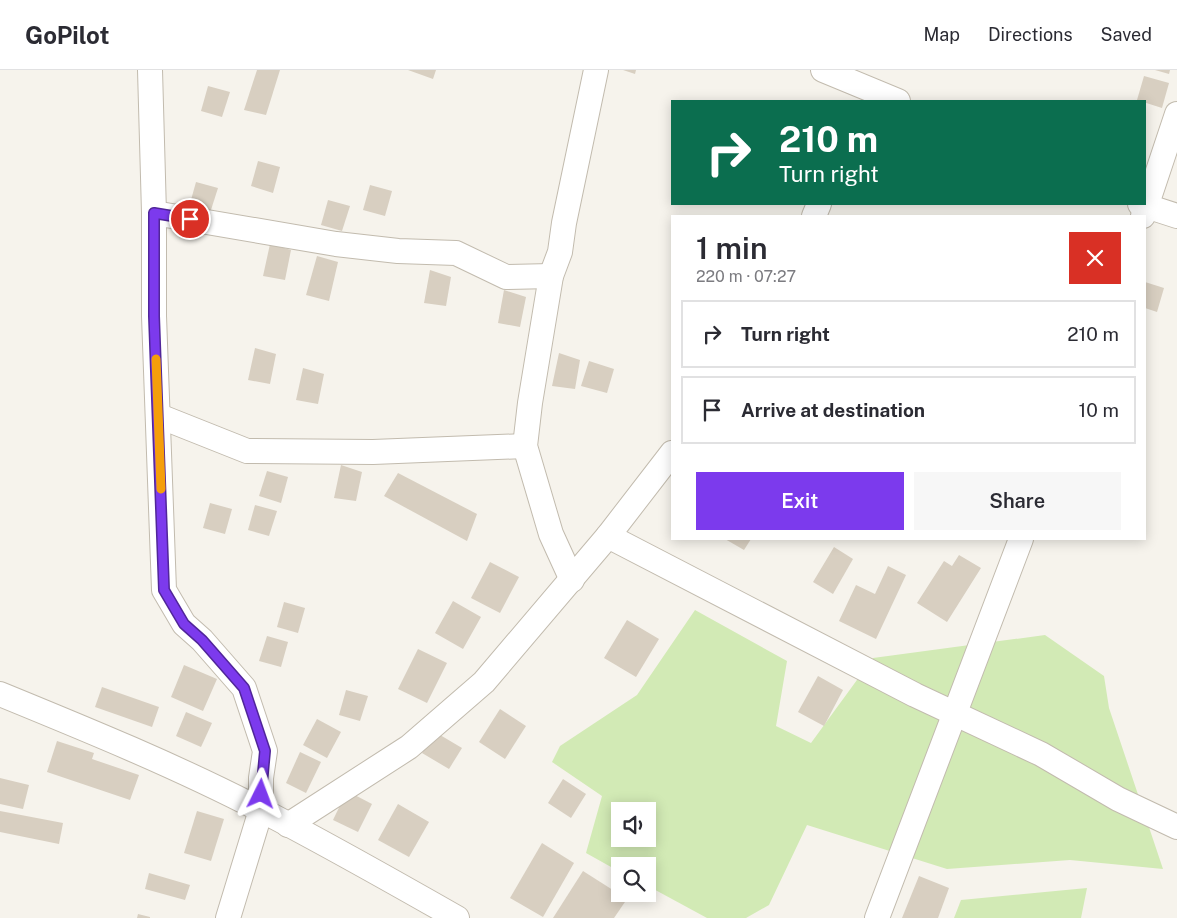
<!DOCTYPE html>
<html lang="en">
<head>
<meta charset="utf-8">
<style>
	body { margin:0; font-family:"Public Sans",sans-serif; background:#f7f7f7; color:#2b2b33; height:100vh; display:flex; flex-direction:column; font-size:19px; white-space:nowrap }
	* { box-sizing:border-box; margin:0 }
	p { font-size:16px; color:#7c7c81 }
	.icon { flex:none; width:28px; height:28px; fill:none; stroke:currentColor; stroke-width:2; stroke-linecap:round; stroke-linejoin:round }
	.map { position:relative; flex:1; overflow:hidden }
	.panel { position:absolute; left:671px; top:145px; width:475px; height:325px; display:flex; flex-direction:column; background:#fff; border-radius:0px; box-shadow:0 2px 12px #0003 }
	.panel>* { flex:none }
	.hud { position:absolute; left:671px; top:30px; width:475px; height:105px; border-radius:0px; box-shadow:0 2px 12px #0003; background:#0b6e4f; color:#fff; overflow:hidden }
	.tools { position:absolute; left:611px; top:732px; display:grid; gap:10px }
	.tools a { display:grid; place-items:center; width:45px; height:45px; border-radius:0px; background:#fff; box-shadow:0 2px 12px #0003; font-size:25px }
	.pin { position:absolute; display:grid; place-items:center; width:42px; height:42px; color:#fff; margin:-21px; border:2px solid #fff; border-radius:50%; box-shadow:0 1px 5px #0007 }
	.me { position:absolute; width:55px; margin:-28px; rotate:3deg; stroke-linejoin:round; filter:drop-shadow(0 0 4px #0008) }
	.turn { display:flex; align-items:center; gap:18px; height:105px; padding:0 25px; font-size:22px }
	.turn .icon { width:65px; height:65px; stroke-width:2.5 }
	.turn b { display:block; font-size:35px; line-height:42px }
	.round { display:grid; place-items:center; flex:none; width:52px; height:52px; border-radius:0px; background:#f7f7f7 }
	.summary { display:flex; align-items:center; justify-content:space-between; height:85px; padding:0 25px }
	h1 { font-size:30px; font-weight:600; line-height:38px }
	.cta { display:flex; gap:10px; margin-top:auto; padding:10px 25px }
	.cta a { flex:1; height:58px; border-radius:0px; background:#7c3aed; color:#fff; font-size:20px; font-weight:600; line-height:58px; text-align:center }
	.cta a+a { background:#f7f7f7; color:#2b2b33 }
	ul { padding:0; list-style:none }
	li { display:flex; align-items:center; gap:15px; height:68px; margin:0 10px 8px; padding:0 15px; border:2px solid #e1e1e2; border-radius:0px }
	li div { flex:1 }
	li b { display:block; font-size:19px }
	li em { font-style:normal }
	header { display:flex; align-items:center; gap:30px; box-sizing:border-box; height:70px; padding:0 25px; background:#fff; border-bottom:1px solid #e1e1e2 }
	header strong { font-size:24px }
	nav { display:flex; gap:28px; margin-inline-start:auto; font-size:18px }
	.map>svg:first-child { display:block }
	.green { fill:#d2eab5; fill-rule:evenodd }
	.building { fill:#d8cfc1 }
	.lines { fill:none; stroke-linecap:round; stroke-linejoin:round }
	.minor-casing { stroke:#c2bbae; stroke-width:26 }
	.minor { stroke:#fff; stroke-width:24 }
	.route-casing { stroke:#51269a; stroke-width:12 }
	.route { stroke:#7c3aed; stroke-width:9 }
	.slow { stroke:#f59e0b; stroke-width:9 }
</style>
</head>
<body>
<header>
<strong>GoPilot</strong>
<nav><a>Map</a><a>Directions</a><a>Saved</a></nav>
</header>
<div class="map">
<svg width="1177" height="848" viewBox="0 0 1177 848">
	<rect width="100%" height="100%" fill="#f6f3ec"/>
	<g class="green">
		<path d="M695 540 787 591 776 656 811 673 873 588 1045 565 1104 606 1109 638 1163 799 1070 790 947 799 807 755 769 835 746 848H707L648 816V796H620V802L586 783 602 726 552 692 560 676 637 625ZM620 741H648V769H620Z"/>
		<path d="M1087 818 1081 848H954L961 830Z"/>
	</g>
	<g class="building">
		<path d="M257 0H280L266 45 244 40Z"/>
		<path d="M408 0H436L433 9Z"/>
		<path d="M623 0H636L635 4Z"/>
		<path d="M1155 0H1170L1169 4Z"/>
		<path d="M1144 6 1169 13 1162 38 1137 30Z"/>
		<path d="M208 16 230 22 222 47 201 41Z"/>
		<path d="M258 91 280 97 273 123 251 116Z"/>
		<path d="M196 112 218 118 210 143 189 137Z"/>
		<path d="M370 115 392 121 385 146 363 140Z"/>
		<path d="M328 130 350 136 342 161 321 155Z"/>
		<path d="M270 174 291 180 285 210 263 206Z"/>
		<path d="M317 186 338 192 329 231 306 225Z"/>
		<path d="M430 200 451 207 446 236 424 233Z"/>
		<path d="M1145 212 1164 218 1157 242 1145 238Z"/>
		<path d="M504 220 526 227 520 257 498 253Z"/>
		<path d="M255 278 276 284 270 314 248 310Z"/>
		<path d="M559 283 580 290 575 319 552 316Z"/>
		<path d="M589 291 614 299 607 323 581 316Z"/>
		<path d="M303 298 324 304 318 334 296 330Z"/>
		<path d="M341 395 362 402 356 431 334 428Z"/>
		<path d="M267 401 288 407 281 433 259 426Z"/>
		<path d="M398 403 477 444 467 471 384 426Z"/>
		<path d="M210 433 232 439 225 464 203 458Z"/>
		<path d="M255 435 277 441 269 466 248 460Z"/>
		<path d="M725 469H751L744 480Z"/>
		<path d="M834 477 853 489 833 524 813 512Z"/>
		<path d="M959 485 981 498 947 552 917 533 944 491 952 496Z"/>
		<path d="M490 492 519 507 500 543 471 528Z"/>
		<path d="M888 496 906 505 876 569 839 551 856 515 875 524Z"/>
		<path d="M453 531 481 547 463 579 435 563Z"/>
		<path d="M284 532 305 538 298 563 277 557Z"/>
		<path d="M627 550 659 569 636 607 604 588Z"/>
		<path d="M267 566 288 572 281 597 259 591Z"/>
		<path d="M418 579 447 593 427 633 398 619Z"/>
		<path d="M184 595 217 609 203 641 171 627Z"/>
		<path d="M818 606 843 620 824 656 798 642Z"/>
		<path d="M102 617 159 637 152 657 95 637Z"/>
		<path d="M346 620 368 626 360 651 339 645Z"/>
		<path d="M500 639 526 656 505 689 479 672Z"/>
		<path d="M186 642 212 653 201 677 176 666Z"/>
		<path d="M317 649 341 662 327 688 303 675Z"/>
		<path d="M435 662 462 678 449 699 422 683Z"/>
		<path d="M57 671 94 683 92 689 139 705 130 730 47 702Z"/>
		<path d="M300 682 321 692 306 723 286 713Z"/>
		<path d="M0 708 29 715 23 739 0 734Z"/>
		<path d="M563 709 586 724 571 748 548 733Z"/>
		<path d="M347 721 372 734 358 762 333 750Z"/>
		<path d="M398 734 429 752 409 787 378 770Z"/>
		<path d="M0 741 63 753 59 774 0 762Z"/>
		<path d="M197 741 224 749 211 791 184 783Z"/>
		<path d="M542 773 574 793 543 847 510 828Z"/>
		<path d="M583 801 627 829 614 848H553Z"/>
		<path d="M149 803 190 815 185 830 145 819Z"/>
		<path d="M919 806 949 818 938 848H902Z"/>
		<path d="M138 844 150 847V848H137Z"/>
	</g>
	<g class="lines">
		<g class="minor-casing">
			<g id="minor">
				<path d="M150 0 154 143V246L164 520 184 554 202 570 244 618 265 681 261 708V740L228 848"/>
				<path d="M823 0 898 31"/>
				<path d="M1140 134 1177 146"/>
				<path d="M154 143 336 174 398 181 456 183 506 207 551 206"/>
				<path d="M814 146 819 134"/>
				<path d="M1143 146 1177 44"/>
				<path d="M159 346 247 381 373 382 525 376"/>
				<path d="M608 466 915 625 1041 684 1118 729 1177 757"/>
				<path d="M572 510 551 464 525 376 530 333 551 206 560 182 564 153 596 0"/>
				<path d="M0 624C88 660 176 696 261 740 327 774 392 811 457 848"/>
				<path d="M288 755 409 677 484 612 608 466 672 383"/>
				<path d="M877 848 1021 469"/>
			</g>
		</g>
		<use href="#minor" class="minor"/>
	</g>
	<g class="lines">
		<g class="route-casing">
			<path id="route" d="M190 149 154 143V246L164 520 184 554 202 570 244 618 265 681 261 724"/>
		</g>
		<use href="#route" class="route"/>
		<path class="slow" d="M156 289 161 419"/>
	</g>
</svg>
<div class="tools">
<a><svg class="icon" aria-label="sound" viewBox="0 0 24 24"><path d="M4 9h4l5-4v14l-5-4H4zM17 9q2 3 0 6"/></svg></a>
<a><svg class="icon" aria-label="search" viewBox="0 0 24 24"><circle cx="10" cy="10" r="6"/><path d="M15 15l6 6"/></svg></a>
</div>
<div class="pin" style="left:190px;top:149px;background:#d93025"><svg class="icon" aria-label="arrive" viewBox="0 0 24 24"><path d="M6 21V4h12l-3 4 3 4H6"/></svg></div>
<svg class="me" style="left:261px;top:724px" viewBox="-20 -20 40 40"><path d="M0-17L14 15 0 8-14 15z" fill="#7c3aed" stroke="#fff" stroke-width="4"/></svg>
<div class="hud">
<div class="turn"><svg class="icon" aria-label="right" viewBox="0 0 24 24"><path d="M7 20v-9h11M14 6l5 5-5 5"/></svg><div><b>210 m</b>Turn right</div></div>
</div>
<section class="panel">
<div class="summary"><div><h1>1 min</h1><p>220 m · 07:27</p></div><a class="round" style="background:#d93025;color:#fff"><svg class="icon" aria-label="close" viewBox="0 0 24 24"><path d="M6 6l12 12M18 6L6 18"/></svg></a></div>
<ul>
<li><svg class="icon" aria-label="right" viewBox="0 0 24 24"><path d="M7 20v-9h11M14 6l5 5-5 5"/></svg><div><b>Turn right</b></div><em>210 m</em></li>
<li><svg class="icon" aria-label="arrive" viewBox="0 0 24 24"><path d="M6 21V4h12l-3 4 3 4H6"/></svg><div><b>Arrive at destination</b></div><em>10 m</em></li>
</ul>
<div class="cta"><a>Exit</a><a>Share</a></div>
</section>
</div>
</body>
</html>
